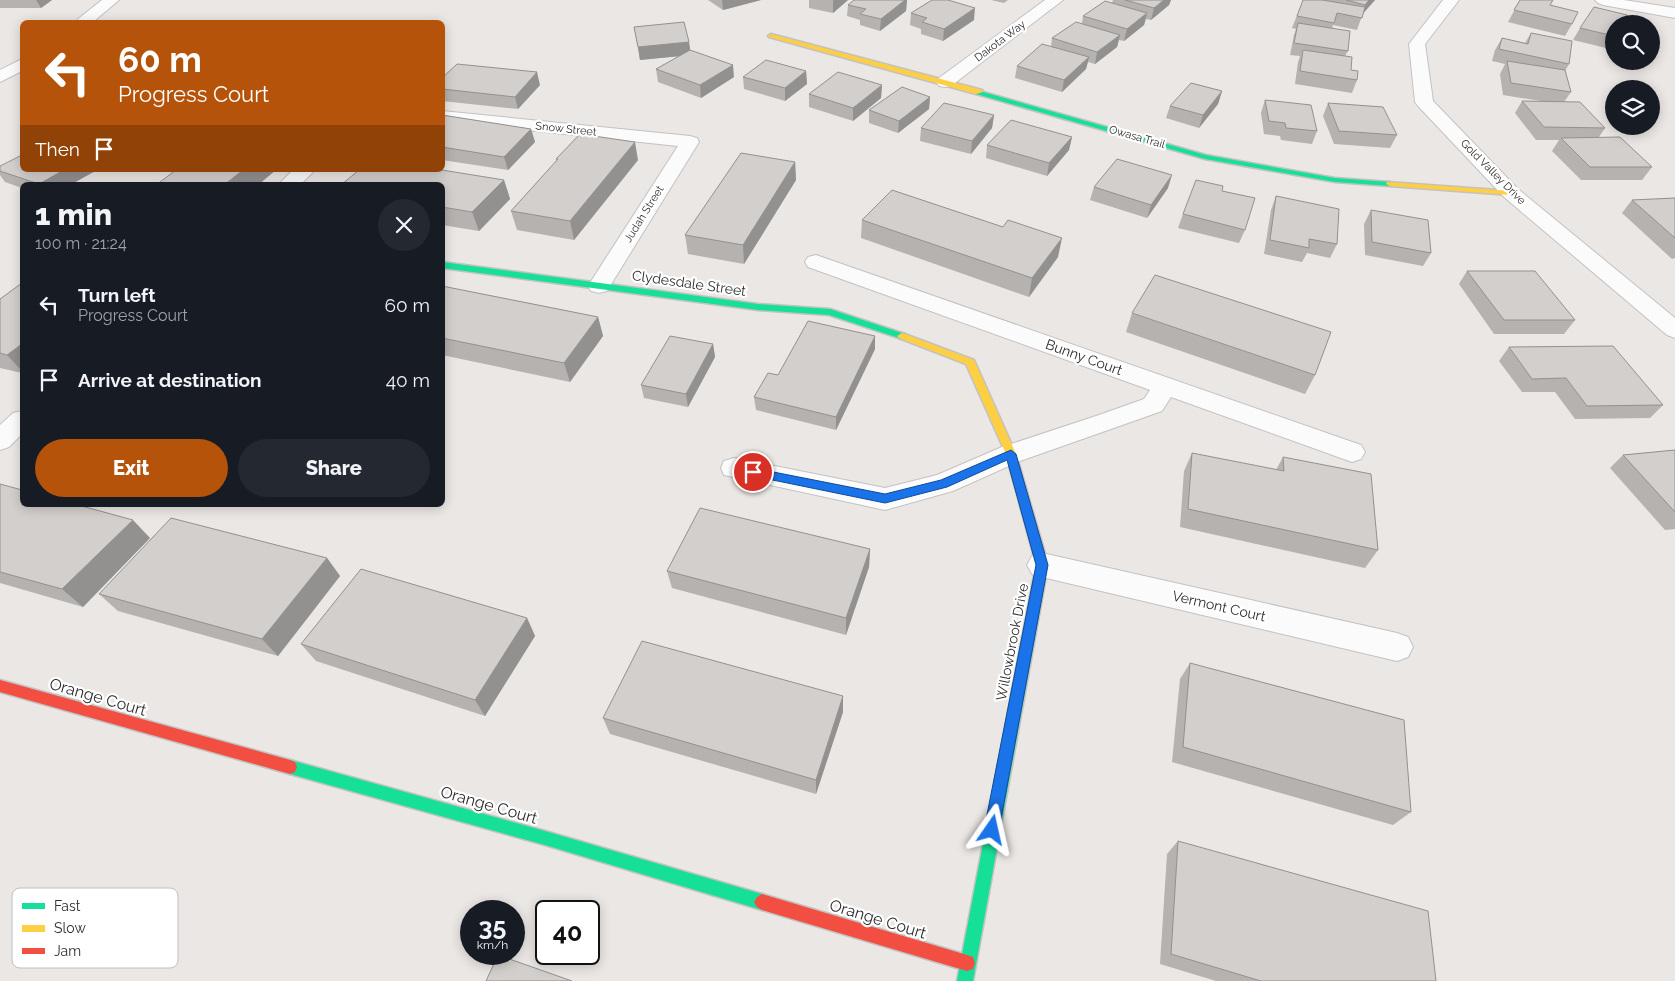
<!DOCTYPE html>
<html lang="en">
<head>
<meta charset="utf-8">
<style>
	body { margin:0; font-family:Raleway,sans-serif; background:#242831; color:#f1f3f6; height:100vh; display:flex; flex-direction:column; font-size:19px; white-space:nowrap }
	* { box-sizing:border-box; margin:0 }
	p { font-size:16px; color:#9ea1a6 }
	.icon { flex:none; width:28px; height:28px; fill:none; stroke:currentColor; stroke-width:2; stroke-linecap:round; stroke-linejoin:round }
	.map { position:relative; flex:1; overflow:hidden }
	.side { position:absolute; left:20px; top:182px; width:425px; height:325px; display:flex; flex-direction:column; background:#171b24; border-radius:8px; box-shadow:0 2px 12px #0003 }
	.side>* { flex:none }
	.banner { position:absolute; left:20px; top:20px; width:425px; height:152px; border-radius:8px; box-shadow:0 2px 12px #0003; background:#b45309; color:#fff; overflow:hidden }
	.tools { position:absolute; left:1605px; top:15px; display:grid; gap:10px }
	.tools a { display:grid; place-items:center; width:55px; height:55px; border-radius:50%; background:#171b24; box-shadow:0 2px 12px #0003; font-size:25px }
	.speed { position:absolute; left:460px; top:900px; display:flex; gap:10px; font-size:25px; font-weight:700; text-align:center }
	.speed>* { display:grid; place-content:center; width:65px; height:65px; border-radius:50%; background:#171b24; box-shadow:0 2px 12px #0003; line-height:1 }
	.speed small { font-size:12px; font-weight:400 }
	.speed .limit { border:2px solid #111; border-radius:8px; background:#fff; color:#111 }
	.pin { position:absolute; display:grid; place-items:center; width:42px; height:42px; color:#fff; margin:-21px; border:2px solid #fff; border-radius:50%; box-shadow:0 1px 5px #0007 }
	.me { position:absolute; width:55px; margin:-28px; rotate:11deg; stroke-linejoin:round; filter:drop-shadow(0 0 4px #0008) }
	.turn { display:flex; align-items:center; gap:18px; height:105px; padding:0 15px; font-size:22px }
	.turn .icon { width:65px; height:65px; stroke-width:2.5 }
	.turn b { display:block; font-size:35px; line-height:42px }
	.then { display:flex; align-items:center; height:48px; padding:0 15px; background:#0003; gap:10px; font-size:19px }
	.round { display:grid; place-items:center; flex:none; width:52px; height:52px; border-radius:26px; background:#242831 }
	.overview { display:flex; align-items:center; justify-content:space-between; height:85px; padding:0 15px }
	h1 { font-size:30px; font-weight:800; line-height:38px }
	.cta { display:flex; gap:10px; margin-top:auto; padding:10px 15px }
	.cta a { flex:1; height:58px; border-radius:30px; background:#b45309; color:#fff; font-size:20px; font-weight:800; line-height:58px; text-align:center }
	.cta a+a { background:#242831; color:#f1f3f6 }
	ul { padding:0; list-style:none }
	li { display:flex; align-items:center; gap:15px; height:75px; padding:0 15px }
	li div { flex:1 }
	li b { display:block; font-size:19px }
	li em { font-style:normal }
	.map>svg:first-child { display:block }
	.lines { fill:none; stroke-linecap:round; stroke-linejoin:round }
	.street-casing { stroke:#c3c2c2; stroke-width:2 }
	.fast-casing { stroke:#c3c2c2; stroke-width:3 }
	.slow-casing { stroke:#c3c2c2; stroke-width:3 }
	.jam-casing { stroke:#c3c2c2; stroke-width:3 }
	.street { fill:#fcfbfb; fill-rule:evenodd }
	.fast { fill:#16e098; fill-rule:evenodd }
	.slow { fill:#ffcf43; fill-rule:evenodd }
	.jam { fill:#f24e42; fill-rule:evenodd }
	.wall { fill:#b5b2b0 }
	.shaded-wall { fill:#939190 }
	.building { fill:#d2cfcd; stroke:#939190 }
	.route { fill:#1a73e8; stroke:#114b97 }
	.labels { text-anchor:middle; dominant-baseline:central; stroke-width:4.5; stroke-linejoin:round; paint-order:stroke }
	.far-street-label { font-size:11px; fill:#2d2d2d; stroke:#fff }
	.street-label { font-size:14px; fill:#2d2d2d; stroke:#fff }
	.near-street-label { font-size:16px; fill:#2d2d2d; stroke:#fff }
	.key { fill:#fff; stroke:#c0c0c0; stroke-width:1 }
	.key-label { font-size:14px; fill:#2d2d2d }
</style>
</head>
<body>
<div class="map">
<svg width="1675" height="981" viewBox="0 0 1675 981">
	<rect width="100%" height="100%" fill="#eae7e4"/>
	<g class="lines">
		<g class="street-casing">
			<g id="street">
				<path d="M102 0H119L93 22H77L78 19Z"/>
				<path d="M1045 0H1063L951 86 945 87 939 86 936 82 939 78Z"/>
				<path d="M1443 0H1459L1425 44 1433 101 1518 189 1675 318V338L1667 335 1504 197 1418 106 1415 102 1409 44Z"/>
				<path d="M1595 0H1624L1675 8V18L1603 5 1598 3Z"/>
				<path d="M22 59V71L0 82V70Z"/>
				<path d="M442 111 690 136 697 138 699 142 610 286 607 291 599 293 591 291 588 286 678 146 442 121Z"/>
				<path d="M293 170H315L300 185H278Z"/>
				<path d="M816 255 1361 445 1365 452 1361 459 1352 462 1171 397 1162 411 1020 461 953 491 885 510 724 475 721 468 724 461 734 458 885 488 937 475 1002 447 1099 415 1144 399 1150 390 808 267 805 262 808 257Z"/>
				<path d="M22 411V434L9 447 0 450V425L13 413Z"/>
				<path d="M1042 553 1397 633 1408 637 1413 647 1408 657 1397 661 1042 577 1032 574 1027 565 1032 556Z"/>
			</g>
		</g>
		<g class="fast-casing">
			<g id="fast">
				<path d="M976 90 1206 155 1335 178 1390 182 1394 184 1390 186 1335 182 1205 159 976 94Z"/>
				<path d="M442 262 758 304 830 309 905 334 907 336 902 339 829 315 758 310 442 268Z"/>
				<path d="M1040 552 1044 554 1048 565 973 981H957L1036 565 1034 557 1036 554Z"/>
				<path d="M290 760 545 831 762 894 767 897 770 902 767 907 762 910 545 845 290 774 285 772 283 767 285 762Z"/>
			</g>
		</g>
		<g class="slow-casing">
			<g id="slow">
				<path d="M771 34 982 90 983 92 976 94 769 37 768 36Z"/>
				<path d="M1387 182 1511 191 1515 193 1511 195 1390 186 1386 184Z"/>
				<path d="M902 333 974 360 1016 454 1046 557 1044 560 1040 562 1036 560 1034 557 1006 454 966 364 899 338 897 336Z"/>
			</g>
		</g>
		<g class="jam-casing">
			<g id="jam">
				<path d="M0 680 290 760 295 762 297 767 295 772 290 774 0 692Z"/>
				<path d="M762 894 967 955 973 957 975 963 973 969 967 971 762 910 757 907 754 902 757 897Z"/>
			</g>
		</g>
		<use href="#street" class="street"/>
		<use href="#fast" class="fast"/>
		<use href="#slow" class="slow"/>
		<use href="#jam" class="jam"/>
	</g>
	<g class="wall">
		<path d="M0 0H52L41 8H0Z"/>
		<path d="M708 0H761L723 10Z"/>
		<path d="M809 0H848L833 13 809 8Z"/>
		<path d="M854 0H907L906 11 880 31 860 25V20L847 16 848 5Z"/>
		<path d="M991 0H1008L1004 3Z"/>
		<path d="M1113 0H1171L1169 5 1151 20 1146 19 1144 25 1124 41 1119 40 1117 47 1095 64 1088 62 1086 69 1062 92 1015 78 1017 66 1051 47 1052 38 1082 23 1083 16 1112 3Z"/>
		<path d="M1303 0H1375L1363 13 1357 30 1333 25 1332 29 1348 51 1345 56 1351 70 1357 80 1352 93 1295 84 1298 62 1300 56 1290 55 1294 35 1296 29 1292 28Z"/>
		<path d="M1520 0 1550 5 1572 24 1565 36 1508 22Z"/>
		<path d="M911 13 974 20 943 41 921 34V29L910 25Z"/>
		<path d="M634 27 689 42 690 50 734 77 701 98 658 82 656 69 680 56 640 60Z"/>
		<path d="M1580 28 1614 36 1606 48 1573 40Z"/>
		<path d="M1531 33 1569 64 1565 71 1571 92 1564 102 1605 128 1599 137 1652 167 1642 180H1581L1552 151 1559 140H1536L1515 113 1522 101H1541L1503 95 1500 74 1505 64 1492 61 1495 50 1502 38 1525 43Z"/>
		<path d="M806 71 807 84 785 101 744 89 743 77Z"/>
		<path d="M442 78 540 85 518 109 442 101Z"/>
		<path d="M882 85 881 98 853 121 809 107V94Z"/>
		<path d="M1222 91 1218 104 1199 128 1166 118 1170 106Z"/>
		<path d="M930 97 929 109 898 133 869 123V110Z"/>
		<path d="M1265 100 1317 131 1312 144 1281 140 1280 136 1264 134 1261 113Z"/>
		<path d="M1328 103 1397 135 1390 148 1334 144 1323 116Z"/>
		<path d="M442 115 531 129 535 142 508 170 442 160Z"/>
		<path d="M994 115 992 128 971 154 920 141 921 128Z"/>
		<path d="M1072 137 1069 150 1047 176 986 158 987 145Z"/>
		<path d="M556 159 638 160 574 240 517 230 511 211 557 161Z"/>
		<path d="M795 162 796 180 744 264 688 254 685 235Z"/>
		<path d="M0 166 97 170 70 185H22V188L5 182 0 175Z"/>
		<path d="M504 180 510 199 479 231 442 225V185Z"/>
		<path d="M1094 187 1168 188 1147 218 1090 200Z"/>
		<path d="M1276 196 1337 244 1330 258 1307 253 1302 262 1264 254 1271 210Z"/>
		<path d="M1675 198V258L1672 259 1622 213 1632 200Z"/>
		<path d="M1371 210 1431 253 1423 266 1365 255 1364 224Z"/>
		<path d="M1183 214 1245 230 1239 243 1178 228Z"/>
		<path d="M862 220 1058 257 1029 297 861 238Z"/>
		<path d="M1467 271 1575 320 1564 334H1494L1459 284Z"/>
		<path d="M22 283V373L0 368V299Z"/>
		<path d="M442 286 598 317 603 336 570 382 442 355Z"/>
		<path d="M1132 313 1315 375 1305 394 1126 332Z"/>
		<path d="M713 344 715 357 688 407 644 398 641 385Z"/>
		<path d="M1509 347 1663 405 1650 418 1575 419 1555 392H1522L1499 361Z"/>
		<path d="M875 349 836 430 756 410 754 397 778 375Z"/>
		<path d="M1675 450V529L1665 530 1610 468 1623 455Z"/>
		<path d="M1192 453 1276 470 1283 457 1378 550 1365 568 1180 527 1184 471Z"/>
		<path d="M0 484 150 538 83 607 0 583Z"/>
		<path d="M870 549 869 567 846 635 672 588 667 571Z"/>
		<path d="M327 558 340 576 278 656 118 611 99 594Z"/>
		<path d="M527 618 535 636 485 716 316 661 301 644Z"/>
		<path d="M1190 663 1411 812 1393 825 1172 762 1180 679Z"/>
		<path d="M843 696V712L816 794 610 734 603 718Z"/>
		<path d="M1178 841 1436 981H1216L1160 964 1167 854Z"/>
	</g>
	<g class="shaded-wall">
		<path d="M36 0H52L41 8Z"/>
		<path d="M722 0H761L723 10Z"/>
		<path d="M834 0H848L833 13V1Z"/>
		<path d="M905 0H907L906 11 880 31 881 19Z"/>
		<path d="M1164 0H1171L1169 5 1151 20 1154 8Z"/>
		<path d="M1369 0H1375L1360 17 1365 5Z"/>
		<path d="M975 8 974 20 943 41 944 29Z"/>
		<path d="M1147 13 1144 25 1124 41 1127 29Z"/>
		<path d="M1120 35 1117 47 1095 64 1097 52Z"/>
		<path d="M689 42 691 55 640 60 638 47Z"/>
		<path d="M1089 57 1086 69 1062 92 1064 80Z"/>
		<path d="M733 65 734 77 701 98 700 85Z"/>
		<path d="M806 71 807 84 785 101V88Z"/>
		<path d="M537 72 540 85 518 109 515 97Z"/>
		<path d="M882 85 881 98 853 121V108Z"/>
		<path d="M1222 91 1218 104 1199 128 1203 115Z"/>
		<path d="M930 97 929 109 898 133 899 121Z"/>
		<path d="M994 115 992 128 971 154 972 141Z"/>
		<path d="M531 129 535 142 508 170 504 157Z"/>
		<path d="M1072 137 1069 150 1047 176 1049 163Z"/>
		<path d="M635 142 638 160 574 240 570 221Z"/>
		<path d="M795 162 796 180 744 264 743 245Z"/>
		<path d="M64 170H97L70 185H40L39 184Z"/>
		<path d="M243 170H276L258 185H224Z"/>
		<path d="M1172 175 1168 188 1147 218 1151 205Z"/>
		<path d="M504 180 510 199 479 231 472 212Z"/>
		<path d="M1062 238 1058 257 1029 297 1032 278Z"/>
		<path d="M598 317 603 336 570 382 564 363Z"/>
		<path d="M875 336V349L836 430V417Z"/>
		<path d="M22 344V371L7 355Z"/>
		<path d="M713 344 715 357 688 407 686 394Z"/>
		<path d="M133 520 150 538 83 607 62 589Z"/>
		<path d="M870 549 869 567 846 635V618Z"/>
		<path d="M327 558 340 576 278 656 262 639Z"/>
		<path d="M527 618 535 636 485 716 475 700Z"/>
		<path d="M843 696V712L816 794V780Z"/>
	</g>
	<g class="building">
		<path d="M854 0H905L881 19 860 14 866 9 848 5Z"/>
		<path d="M932 0H948L975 8 944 29 922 22 927 18 911 13Z"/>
		<path d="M1125 0H1164L1154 8Z"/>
		<path d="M1303 0H1322L1365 7 1362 18 1337 13 1334 23 1297 16Z"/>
		<path d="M1346 0H1369L1365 5Z"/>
		<path d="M1520 0H1553L1550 5 1578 12 1572 24 1514 10Z"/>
		<path d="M1105 1 1147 13 1127 29 1083 16Z"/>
		<path d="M1594 7 1627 15 1622 24H1614V36L1580 28Z"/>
		<path d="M684 22 689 42 638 47 634 27Z"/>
		<path d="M1076 22 1120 35 1097 52 1052 38Z"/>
		<path d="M1298 23 1350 31 1348 51 1294 43Z"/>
		<path d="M1531 33 1572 41 1569 64 1499 49 1502 38 1528 44Z"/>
		<path d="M1042 44 1089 57 1064 80 1017 66Z"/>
		<path d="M690 50 733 65 700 85 656 69Z"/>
		<path d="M1303 50 1352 57 1351 70 1358 71 1357 80 1300 71Z"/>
		<path d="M766 60 806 71 785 88 743 77Z"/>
		<path d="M1507 61 1565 70 1571 92 1511 83Z"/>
		<path d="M457 64 537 72 515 97 442 89V78Z"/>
		<path d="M838 72 882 85 853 108 809 94Z"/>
		<path d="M1191 83 1222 91 1203 115 1170 106Z"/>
		<path d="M902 87 930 97 899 121 869 110Z"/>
		<path d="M1265 100 1311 105 1317 131 1286 128 1285 123 1269 121Z"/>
		<path d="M1522 101 1580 102 1605 128 1544 127Z"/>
		<path d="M944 103 994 115 972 141 921 128Z"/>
		<path d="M1328 103 1383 107 1397 135 1339 131Z"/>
		<path d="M442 115 531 129 504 157 442 147Z"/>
		<path d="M1011 120 1072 137 1049 163 987 145Z"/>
		<path d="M580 134 635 142 570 221 511 211 558 159H556Z"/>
		<path d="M1620 137 1652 167H1590L1561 138Z"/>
		<path d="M741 153 795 162 743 245 685 235Z"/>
		<path d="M22 155V170H64L39 184 0 171V166Z"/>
		<path d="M1117 159 1172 175 1151 205 1094 187Z"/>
		<path d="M176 170H243L224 185H156Z"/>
		<path d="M359 170H442L504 180 472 212 442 207V185H341Z"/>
		<path d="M1196 180 1223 186 1222 191 1255 198 1245 230 1183 214Z"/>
		<path d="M892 190 1003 227 1008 220 1062 238 1032 278 862 220Z"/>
		<path d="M1276 196 1339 209 1337 244 1309 239V248L1270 240Z"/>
		<path d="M1675 198V238L1632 200Z"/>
		<path d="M1371 210 1428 220 1431 253 1372 242Z"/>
		<path d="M1467 271H1535L1575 320H1504Z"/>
		<path d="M1155 275 1331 332 1315 375 1132 313Z"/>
		<path d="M22 283V344L7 355 0 353V299Z"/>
		<path d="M442 286 598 317 564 363 442 338Z"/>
		<path d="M808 321 875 336 836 417 754 397 768 373 778 375Z"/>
		<path d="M670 336 713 344 686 394 641 385Z"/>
		<path d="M1613 346 1663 405 1587 406 1566 378 1532 379 1509 347Z"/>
		<path d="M1675 450V512L1623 455Z"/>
		<path d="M1192 453 1284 471 1283 457 1371 474 1378 550 1188 509Z"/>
		<path d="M0 484 22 490V505H78L133 520 62 589 0 572Z"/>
		<path d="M700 508 870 549 846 618 667 571Z"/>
		<path d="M171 518 327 558 262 639 99 594Z"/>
		<path d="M361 569 527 618 475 700 301 644Z"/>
		<path d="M642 641 843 696 816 780 603 718Z"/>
		<path d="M1190 663 1404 720 1411 812 1183 747Z"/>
		<path d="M1178 841 1428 911 1436 981H1261L1171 954Z"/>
		<path d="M498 955 572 981H486Z"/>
	</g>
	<path class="route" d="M1011 450 1016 454 1048 565 999 830 997 835 992 838 986 835 984 830 1036 565 1007 460 947 487 885 503 753 476 747 472 753 468 885 494 941 480Z"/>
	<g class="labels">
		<g class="far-street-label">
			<text transform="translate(1000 41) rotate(-37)">Dakota Way</text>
			<text transform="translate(566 129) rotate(6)">Snow Street</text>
			<text transform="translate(1137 137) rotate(16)">Owasa Trail</text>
			<text transform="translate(1493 172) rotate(45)">Gold Valley Drive</text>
			<text transform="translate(644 214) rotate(-58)">Judah Street</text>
		</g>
		<g class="street-label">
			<text transform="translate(689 283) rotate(8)">Clydesdale Street</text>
			<text transform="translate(1084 357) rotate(20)">Bunny Court</text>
			<text transform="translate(1219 606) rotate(13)">Vermont Court</text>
			<text transform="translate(1012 642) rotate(-79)">Willowbrook Drive</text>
		</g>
		<g class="near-street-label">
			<text transform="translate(98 697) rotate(16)">Orange Court</text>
			<text transform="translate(489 805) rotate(16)">Orange Court</text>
			<text transform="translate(878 919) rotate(17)">Orange Court</text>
		</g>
	</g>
	<rect x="12" y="888" width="166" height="80" rx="8" class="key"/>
	<rect x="22" y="903" width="23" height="6" fill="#16e098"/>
	<rect x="22" y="925" width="23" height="7" fill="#ffcf43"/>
	<rect x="22" y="948" width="23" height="6" fill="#f24e42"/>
	<g class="key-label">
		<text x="54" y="911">Fast</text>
		<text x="54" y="933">Slow</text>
		<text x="54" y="956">Jam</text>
	</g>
</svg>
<div class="tools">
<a><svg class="icon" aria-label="search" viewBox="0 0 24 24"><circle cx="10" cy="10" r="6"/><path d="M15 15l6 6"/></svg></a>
<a><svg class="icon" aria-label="layers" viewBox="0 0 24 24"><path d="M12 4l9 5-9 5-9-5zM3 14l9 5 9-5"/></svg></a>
</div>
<div class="speed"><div>35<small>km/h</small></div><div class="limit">40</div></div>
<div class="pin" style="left:753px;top:472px;background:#d93025"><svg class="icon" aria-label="arrive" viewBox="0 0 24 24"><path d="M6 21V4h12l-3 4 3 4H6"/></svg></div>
<svg class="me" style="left:992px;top:830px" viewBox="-20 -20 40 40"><path d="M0-17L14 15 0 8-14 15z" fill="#1a73e8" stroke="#fff" stroke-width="4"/></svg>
<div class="banner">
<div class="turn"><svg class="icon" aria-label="left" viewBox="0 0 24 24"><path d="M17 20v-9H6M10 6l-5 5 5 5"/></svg><div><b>60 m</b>Progress Court</div></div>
<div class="then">Then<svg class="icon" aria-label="arrive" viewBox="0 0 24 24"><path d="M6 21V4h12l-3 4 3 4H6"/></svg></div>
</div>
<section class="side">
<div class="overview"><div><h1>1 min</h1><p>100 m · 21:24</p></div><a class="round"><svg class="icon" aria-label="close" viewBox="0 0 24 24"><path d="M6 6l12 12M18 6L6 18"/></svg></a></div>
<ul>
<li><svg class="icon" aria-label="left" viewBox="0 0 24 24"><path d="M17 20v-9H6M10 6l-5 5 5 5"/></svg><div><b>Turn left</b><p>Progress Court</p></div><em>60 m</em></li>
<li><svg class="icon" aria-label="arrive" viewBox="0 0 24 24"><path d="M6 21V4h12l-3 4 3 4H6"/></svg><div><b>Arrive at destination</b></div><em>40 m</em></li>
</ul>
<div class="cta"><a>Exit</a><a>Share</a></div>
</section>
</div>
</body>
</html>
